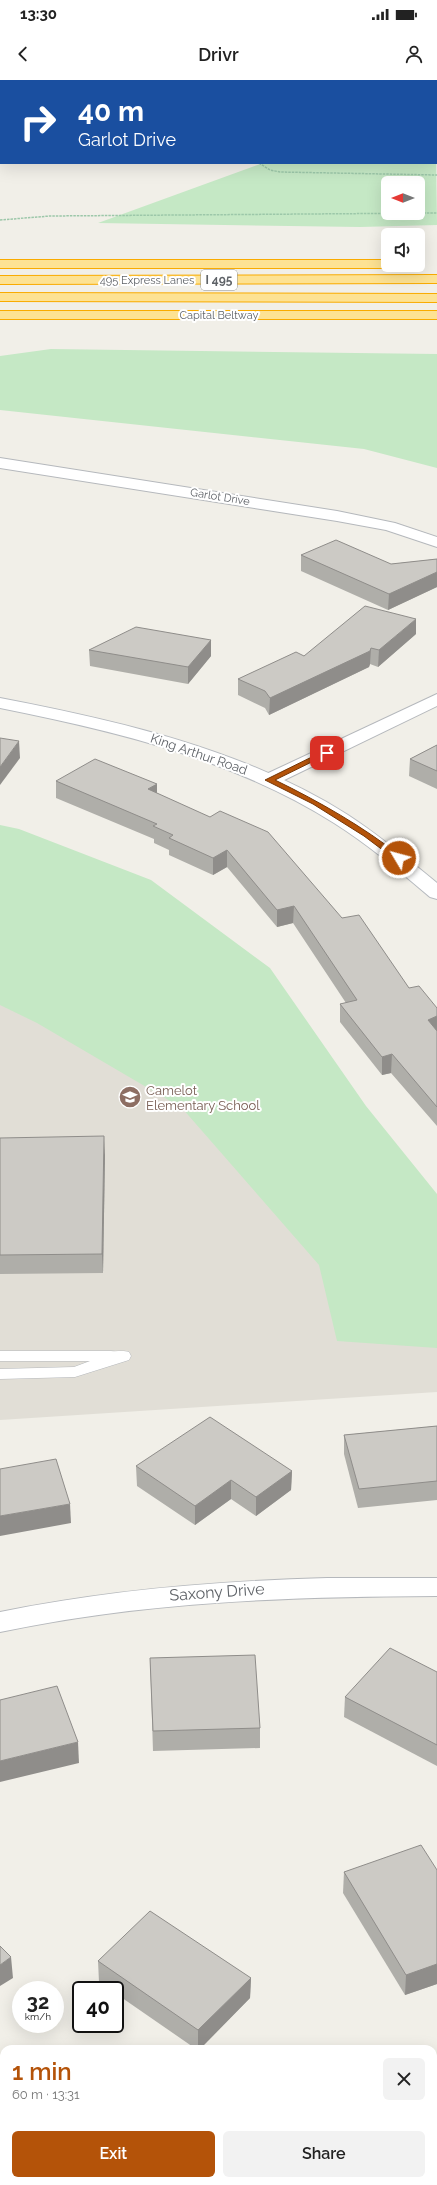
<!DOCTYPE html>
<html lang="en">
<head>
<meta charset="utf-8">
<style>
	body { margin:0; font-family:Raleway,sans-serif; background:#f2f2f2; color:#222; height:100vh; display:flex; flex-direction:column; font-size:15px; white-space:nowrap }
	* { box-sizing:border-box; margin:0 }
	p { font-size:13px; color:#767676 }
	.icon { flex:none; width:22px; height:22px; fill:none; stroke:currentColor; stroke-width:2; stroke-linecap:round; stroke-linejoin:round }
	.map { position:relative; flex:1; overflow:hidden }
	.drawer { position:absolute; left:0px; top:1965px; width:437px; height:140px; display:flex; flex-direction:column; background:#fff; border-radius:12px 12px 0 0; box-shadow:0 4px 16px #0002 }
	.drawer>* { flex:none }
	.hud { position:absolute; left:0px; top:0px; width:437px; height:84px; box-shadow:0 4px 16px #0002; background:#1a4fa0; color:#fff; overflow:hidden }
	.needle { width:26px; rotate:270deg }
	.tools { position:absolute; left:381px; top:96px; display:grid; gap:8px }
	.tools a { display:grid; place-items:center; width:44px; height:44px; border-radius:6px; background:#fff; box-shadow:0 4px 16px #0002; font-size:20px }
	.speed { position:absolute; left:12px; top:1901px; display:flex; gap:8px; font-size:20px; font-weight:700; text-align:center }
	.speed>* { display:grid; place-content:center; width:52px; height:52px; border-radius:50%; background:#fff; box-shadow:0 4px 16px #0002; line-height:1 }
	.speed small { font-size:10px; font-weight:400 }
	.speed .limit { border:2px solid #111; border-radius:6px; background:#fff; color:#111 }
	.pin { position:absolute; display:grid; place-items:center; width:34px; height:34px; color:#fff; margin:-17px; border-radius:8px; box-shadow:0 2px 6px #0006 }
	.me { position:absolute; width:44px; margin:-22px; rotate:307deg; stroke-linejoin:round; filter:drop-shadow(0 0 3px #0008) }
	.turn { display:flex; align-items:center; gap:14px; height:84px; padding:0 12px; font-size:18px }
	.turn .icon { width:52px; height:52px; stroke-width:2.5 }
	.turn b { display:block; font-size:28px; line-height:34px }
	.round { display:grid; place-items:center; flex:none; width:42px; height:42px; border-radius:6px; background:#f2f2f2 }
	.headline { display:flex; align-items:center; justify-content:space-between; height:68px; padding:0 12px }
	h1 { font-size:24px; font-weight:600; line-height:30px; color:#b45309 }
	.action { display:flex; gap:8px; margin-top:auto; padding:8px 12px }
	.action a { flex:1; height:46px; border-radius:6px; background:#b45309; color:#fff; font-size:16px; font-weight:600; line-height:46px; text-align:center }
	.action a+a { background:#f2f2f2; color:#222 }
	.status { display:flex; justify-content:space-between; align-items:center; height:28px; padding:0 20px; background:#fff; direction:ltr }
	.status svg { height:11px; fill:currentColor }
	header { display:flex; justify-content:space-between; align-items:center; height:52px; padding:0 12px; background:#fff; font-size:18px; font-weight:600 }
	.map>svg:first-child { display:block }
	.education { fill:#e1ded6 }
	.green { fill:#c5e8c5; fill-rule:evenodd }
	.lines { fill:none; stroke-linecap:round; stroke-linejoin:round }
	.lane-casing { stroke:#b5b8bc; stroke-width:1 }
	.street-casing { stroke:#b5b8bc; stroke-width:2 }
	.secondary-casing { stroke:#b6babf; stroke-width:2 }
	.highway-casing { stroke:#f9ab00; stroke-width:2 }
	.path { stroke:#9cc7a9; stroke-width:1.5; stroke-dasharray:2.5 1; stroke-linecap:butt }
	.lane { fill:#fff; fill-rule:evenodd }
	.street { fill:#fff; fill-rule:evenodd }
	.secondary { fill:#fff; fill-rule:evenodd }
	.highway { fill:#fde293; fill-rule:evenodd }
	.wall { fill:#afaea9 }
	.shaded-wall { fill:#8f8d8a }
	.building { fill:#cccac5; stroke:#8f8d8a }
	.route { fill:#b45309; stroke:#753606 }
	.labels { text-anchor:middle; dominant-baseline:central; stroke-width:4; stroke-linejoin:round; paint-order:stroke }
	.far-street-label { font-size:11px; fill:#5f6368; stroke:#fff }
	.shield { fill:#fff; stroke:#8f9295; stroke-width:1 }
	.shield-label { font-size:12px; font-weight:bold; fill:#5f6368 }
	.street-label { font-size:13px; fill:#5f6368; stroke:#fff }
	.education-label { font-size:13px; fill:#785e54; stroke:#fff; text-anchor:start }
	.near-street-label { font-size:16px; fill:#5f6368; stroke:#fff }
</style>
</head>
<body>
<div class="status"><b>13:30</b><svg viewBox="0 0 49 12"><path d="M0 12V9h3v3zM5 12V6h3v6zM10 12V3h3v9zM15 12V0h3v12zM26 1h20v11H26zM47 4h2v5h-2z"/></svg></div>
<header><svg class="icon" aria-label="back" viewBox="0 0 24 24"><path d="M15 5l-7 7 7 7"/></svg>Drivr<svg class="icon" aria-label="person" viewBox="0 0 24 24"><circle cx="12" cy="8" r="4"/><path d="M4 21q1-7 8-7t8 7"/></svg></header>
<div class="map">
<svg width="437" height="2105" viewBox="0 0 437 2105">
	<rect width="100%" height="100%" fill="#f1efe8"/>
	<path class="education" d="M0 795 437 1222V1312L0 1340Z"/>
	<g class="green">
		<path d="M436 77 437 145 360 147 98 143 263 83H436ZM388 103H418V133H388Z"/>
		<path d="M51 269 437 274V388L364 369 0 330V276Z"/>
		<path d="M0 745 19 749 151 800 270 888 366 1026 437 1114V1268L337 1261 319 1185 182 1028 37 943 0 925Z"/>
	</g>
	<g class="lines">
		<g class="lane-casing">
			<path id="lane" d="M0 1271H111C117 1272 122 1270 129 1272L131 1276 129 1280 75 1297 0 1299V1289L74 1287 90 1281H0Z"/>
		</g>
		<g class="street-casing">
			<g id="street">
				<path d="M171 0H183L184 1H172Z"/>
				<path d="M0 378 337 431 395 443 437 457V467L386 450 337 441 0 388Z"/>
				<path d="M437 614V626L276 704 269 706 262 704 260 700 262 696Z"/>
				<path d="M327 1498H437V1516C287 1517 148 1521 0 1552V1532C108 1510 216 1501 327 1498Z"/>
				<path d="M8 2101H40L39 2105H7Z"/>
			</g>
		</g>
		<g class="secondary-casing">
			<path id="secondary" d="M0 618C119 641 244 669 348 735 380 756 408 779 437 803V819L430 817C399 791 369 765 334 743 233 679 115 651 0 628Z"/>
		</g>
		<g class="highway-casing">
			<g id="highway">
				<path d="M0 180H388V185H394L388 188H0Z"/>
				<path d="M437 195V203L0 204V196Z"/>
				<path d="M0 213 437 214V222L0 221Z"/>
				<rect x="0" y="231" width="437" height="8"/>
			</g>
		</g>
		<g class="path">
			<path d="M259 83 270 90 280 92 437 95"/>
			<path d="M0 140 50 136 437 133"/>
		</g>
		<use href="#lane" class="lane"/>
		<use href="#street" class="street"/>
		<use href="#secondary" class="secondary"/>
		<use href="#highway" class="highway"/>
	</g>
	<g class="wall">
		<path d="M301 475 391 484 437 479V507L388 530 301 491Z"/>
		<path d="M416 554 378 587 370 584 369 587 269 635 265 628 238 615V599L304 576Z"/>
		<path d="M211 560V576L188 604 90 586 89 570Z"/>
		<path d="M437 665V709L409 696 410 679Z"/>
		<path d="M56 701 157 704V713L342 838 409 908 437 928V1046L391 993 382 995 340 942V924L346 923 293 843 277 847 227 787 213 795 169 775V770L154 763V759L56 718Z"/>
		<path d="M0 1058 105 1075 103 1193 0 1194Z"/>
		<path d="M437 1346V1420L358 1428 344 1374V1355Z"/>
		<path d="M136 1386 292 1391 291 1410 256 1436 231 1419 195 1445 137 1406Z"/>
		<path d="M150 1578 260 1648V1668L153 1671Z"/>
		<path d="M437 1592V1686L344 1637 345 1617Z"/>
		<path d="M437 1790V1904L405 1915 343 1813 344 1792Z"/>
		<path d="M98 1881 251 1898 250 1918 200 1969H196L115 1913V1910H111L99 1902Z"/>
	</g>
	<g class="shaded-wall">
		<path d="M437 492V507L388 530 389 514Z"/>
		<path d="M416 539V554L378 587 379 570Z"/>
		<path d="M211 560V576L188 604V587Z"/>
		<path d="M371 568 370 584 369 587 269 635 270 618Z"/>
		<path d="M19 661 20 678 0 705V687Z"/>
		<path d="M157 704V721L148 709Z"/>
		<path d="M227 770V787L213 795V778Z"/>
		<path d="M294 826 293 843 277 847V830Z"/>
		<path d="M437 936V954L428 940Z"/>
		<path d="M392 974 391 993 382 995V977Z"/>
		<path d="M104 1056 105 1075 103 1193 102 1174Z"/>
		<path d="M292 1391 291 1410 256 1436V1417Z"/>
		<path d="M231 1400V1419L195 1445V1426Z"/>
		<path d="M70 1424 71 1443 0 1456V1436Z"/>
		<path d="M78 1662 79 1683 0 1702V1681Z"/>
		<path d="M11 1877 13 1898 0 1906V1885Z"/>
		<path d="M437 1884V1904L405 1915 406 1895Z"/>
		<path d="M251 1898 250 1918 200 1969H198V1950Z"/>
	</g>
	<g class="building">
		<path d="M336 460 391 484 437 479V492L389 514 301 475Z"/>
		<path d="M365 526 416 539 379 570 371 568 370 571 270 618 265 611 238 599 296 572 304 576Z"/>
		<path d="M136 547 211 560 188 587 89 570Z"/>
		<path d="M0 658 19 661 0 687Z"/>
		<path d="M437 665V691L410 679Z"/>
		<path d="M95 679 157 704 148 709 210 737 220 731 268 752 342 838 359 835 409 908 419 906 437 928V936L428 940 437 951V1027L392 974 382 977 340 924 357 920 294 826 277 830 227 770 213 778 169 758 173 755 153 746 157 744 56 701Z"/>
		<path d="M104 1056 102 1174 0 1175V1058Z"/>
		<path d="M210 1337 292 1391 256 1417 231 1400 195 1426 136 1386Z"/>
		<path d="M437 1346V1401L359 1409 344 1355Z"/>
		<path d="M56 1379 70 1424 0 1436V1389Z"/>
		<path d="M390 1568 437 1592V1665L345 1617Z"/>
		<path d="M255 1575 260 1648 153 1651 150 1578Z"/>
		<path d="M57 1606 78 1662 0 1681V1620Z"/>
		<path d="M421 1765 437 1790V1884L406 1895 344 1792Z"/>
		<path d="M150 1831 251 1898 198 1950 98 1881Z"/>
		<path d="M0 1866 11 1877 0 1885Z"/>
		<path d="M250 2101H332V2105H249Z"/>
	</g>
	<path class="route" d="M324 671 330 673 275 700C320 722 362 746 402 777V780H396L364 756 313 724 265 700Z"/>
	<defs>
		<g id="school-disc" transform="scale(1.15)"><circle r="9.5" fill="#8d6e63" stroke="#fff"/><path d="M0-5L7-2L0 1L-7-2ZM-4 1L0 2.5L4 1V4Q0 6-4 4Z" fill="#fff"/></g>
	</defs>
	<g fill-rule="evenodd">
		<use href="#school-disc" x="130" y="1017"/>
	</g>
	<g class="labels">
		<g class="far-street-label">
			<text x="147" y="200">495 Express Lanes</text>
			<text x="219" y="235">Capital Beltway</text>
			<text transform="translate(220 417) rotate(9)">Garlot Drive</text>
		</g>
		<rect class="shield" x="201" y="190" width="36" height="20" rx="3"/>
		<g class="shield-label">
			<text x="219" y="200">I 495</text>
		</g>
		<g class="street-label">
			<text transform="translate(199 674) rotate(19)">King Arthur Road</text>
		</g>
		<g class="education-label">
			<text x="146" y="1010">Camelot<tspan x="146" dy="15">Elementary School</tspan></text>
		</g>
		<g class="near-street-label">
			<text transform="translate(217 1512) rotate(-4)">Saxony Drive</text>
		</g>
	</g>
</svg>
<div class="tools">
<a><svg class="needle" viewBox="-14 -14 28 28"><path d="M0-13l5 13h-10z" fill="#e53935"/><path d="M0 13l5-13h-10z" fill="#767676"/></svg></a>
<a><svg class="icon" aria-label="sound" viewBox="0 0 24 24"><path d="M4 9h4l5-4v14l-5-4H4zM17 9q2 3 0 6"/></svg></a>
</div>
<div class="speed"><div>32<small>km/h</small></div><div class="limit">40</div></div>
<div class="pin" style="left:327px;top:673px;background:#d93025"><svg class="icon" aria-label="arrive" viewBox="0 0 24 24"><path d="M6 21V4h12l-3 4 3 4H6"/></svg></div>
<svg class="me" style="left:399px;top:778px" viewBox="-20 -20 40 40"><circle r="17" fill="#b45309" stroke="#fff" stroke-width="3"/><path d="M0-11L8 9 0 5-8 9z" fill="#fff"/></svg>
<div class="hud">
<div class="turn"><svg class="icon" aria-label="right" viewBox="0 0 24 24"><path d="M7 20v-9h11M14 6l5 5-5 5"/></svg><div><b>40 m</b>Garlot Drive</div></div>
</div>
<section class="drawer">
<div class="headline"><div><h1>1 min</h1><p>60 m · 13:31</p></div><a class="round"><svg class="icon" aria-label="close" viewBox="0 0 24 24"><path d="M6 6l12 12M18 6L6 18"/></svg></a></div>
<div class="action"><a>Exit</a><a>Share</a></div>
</section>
</div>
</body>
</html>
